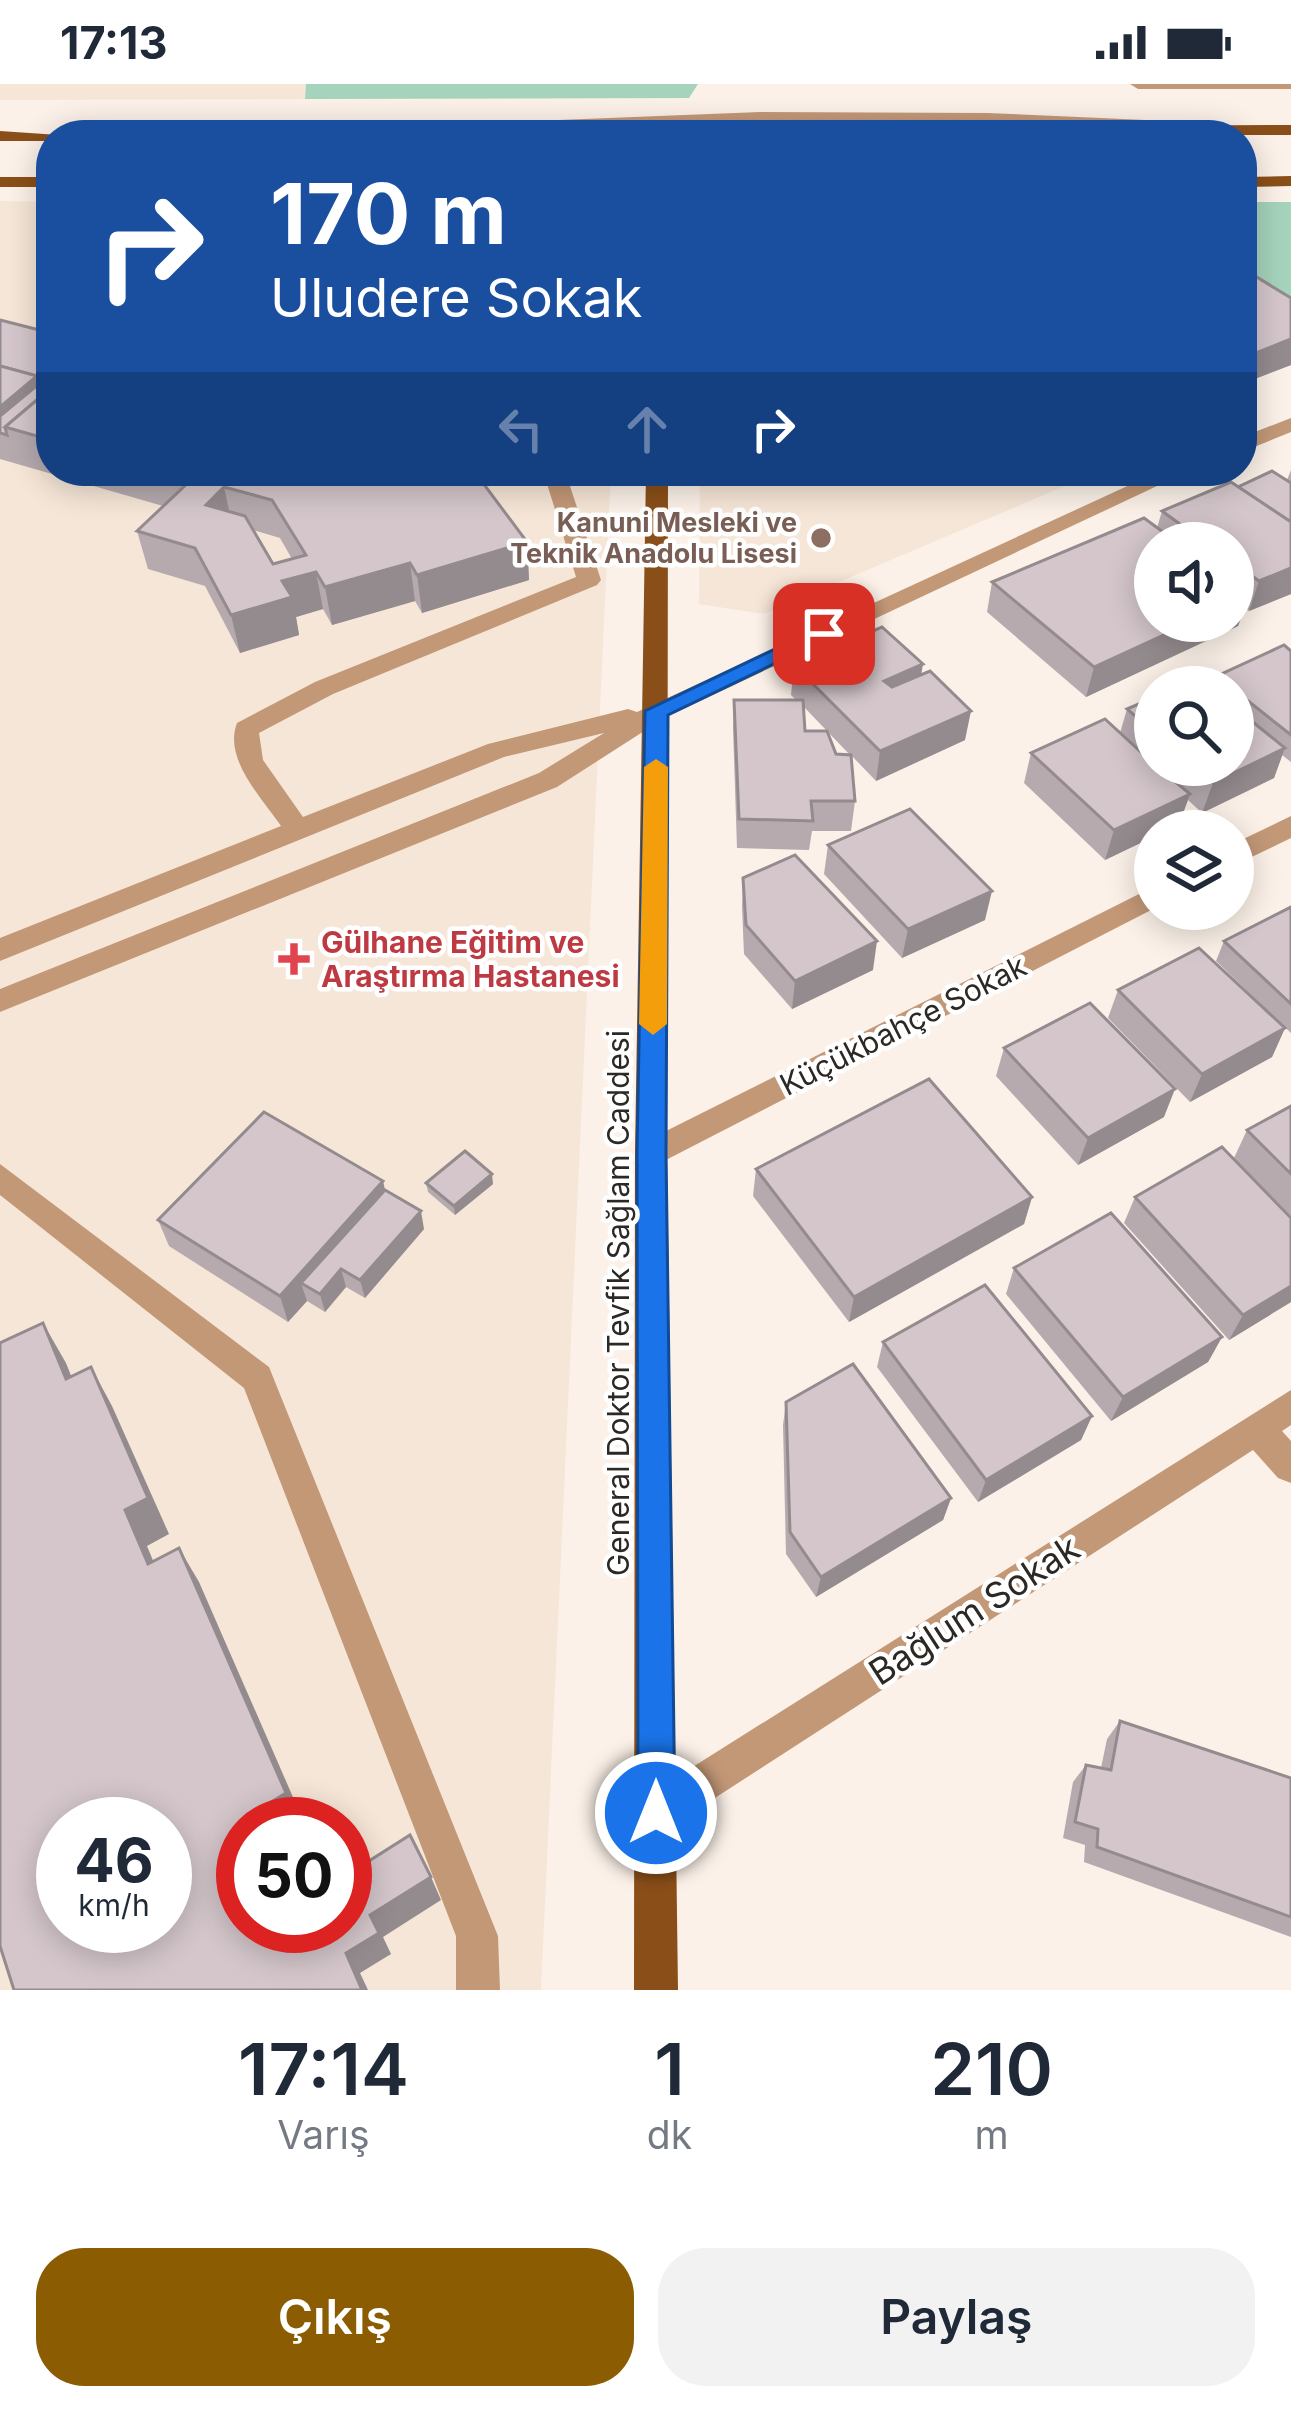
<!DOCTYPE html>
<html lang="tr">
<head>
<meta charset="utf-8">
<style>
	body { margin:0; font-family:Inter,sans-serif; background:#f2f2f3; color:#1f2937; height:100vh; display:flex; flex-direction:column; font-size:45px; white-space:nowrap }
	* { box-sizing:border-box; margin:0 }
	p { font-size:39px; color:#747a83 }
	.icon { flex:none; width:66px; height:66px; fill:none; stroke:currentColor; stroke-width:2; stroke-linecap:round; stroke-linejoin:round }
	.map { position:relative; height:1906px; overflow:hidden }
	.side { display:flex; flex-direction:column; background:#fff; flex:1 }
	.side>* { flex:none }
	.banner { position:absolute; left:36px; top:36px; width:1221px; height:366px; border-radius:48px; box-shadow:0 6px 30px #0003; background:#1a4fa0; color:#fff; overflow:hidden }
	.controls { position:absolute; left:1134px; top:438px; display:grid; gap:24px }
	.controls a { display:grid; place-items:center; width:120px; height:120px; border-radius:50%; background:#fff; box-shadow:0 6px 30px #0003; font-size:60px }
	.speed { position:absolute; left:36px; top:1713px; display:flex; gap:24px; font-size:60px; font-weight:700; text-align:center }
	.speed>* { display:grid; place-content:center; width:156px; height:156px; border-radius:50%; background:#fff; box-shadow:0 6px 30px #0003; line-height:1 }
	.speed small { font-size:30px; font-weight:400 }
	.speed .limit { border:18px solid #d22; background:#fff; color:#111 }
	.pin { position:absolute; display:grid; place-items:center; width:102px; height:102px; color:#fff; margin:-51px; border-radius:24px; box-shadow:0 6px 18px #0006 }
	.me { position:absolute; width:132px; margin:-66px; rotate:0deg; stroke-linejoin:round; filter:drop-shadow(0 0 9px #0008) }
	.turn { display:flex; align-items:center; gap:42px; height:252px; padding:0 36px; font-size:54px }
	.turn .icon { width:156px; height:156px; stroke-width:2.5 }
	.turn b { display:block; font-size:84px; line-height:102px }
	.lanes { display:flex; align-items:center; height:114px; padding:0 36px; background:#0003; justify-content:center; gap:60px; direction:ltr }
	.lanes .off { opacity:.35 }
	.eta { display:flex; justify-content:space-evenly; align-items:center; height:204px; text-align:center }
	.eta b { font-size:72px; font-weight:600; line-height:84px }
	.button { display:flex; gap:24px; margin-top:auto; padding:24px 36px }
	.button a { flex:1; height:138px; border-radius:48px; background:#8b5c02; color:#fff; font-size:48px; font-weight:600; line-height:138px; text-align:center }
	.button a+a { background:#f2f2f3; color:#1f2937 }
	.status { display:flex; justify-content:space-between; align-items:center; height:84px; padding:0 60px; background:#fff; direction:ltr }
	.status svg { height:33px; fill:currentColor }
	.map>svg:first-child { display:block }
	.built { fill:#f6e6d7; fill-rule:evenodd }
	.green { fill:#a5d3bc }
	.lines { fill:none; stroke-linecap:round; stroke-linejoin:round }
	.minor { fill:#c39877; fill-rule:evenodd }
	.major { fill:#8a4f18; fill-rule:evenodd }
	.wall { fill:#b6aaaf; fill-rule:evenodd }
	.shaded-wall { fill:#948b8e }
	.building { fill:#d4c6cb; stroke:#948b8e; stroke-width:3; fill-rule:evenodd }
	.route { fill:#1a73e8; stroke:#114b97; stroke-width:3 }
	.slow { fill:#f59e0b }
	.education-dot { fill:#8d6e63; stroke:#fff; stroke-width:4.5 }
	.health-dot { fill:#e0444e; stroke:#fff; stroke-width:4.5 }
	.labels { text-anchor:middle; dominant-baseline:central; stroke-width:9; stroke-linejoin:round; paint-order:stroke }
	.far-education-label { font-size:27px; font-weight:bold; fill:#785e54; stroke:#fff; text-anchor:end }
	.health-label { font-size:30px; font-weight:bold; fill:#be3a42; stroke:#fff; text-anchor:start }
	.street-label { font-size:30px; fill:#2c2925; stroke:#fff }
	.near-street-label { font-size:36px; fill:#2c2925; stroke:#fff }
</style>
</head>
<body>
<div class="status"><b>17:13</b><svg viewBox="0 0 49 12"><path d="M0 12V9h3v3zM5 12V6h3v6zM10 12V3h3v9zM15 12V0h3v12zM26 1h20v11H26zM47 4h2v5h-2z"/></svg></div>
<div class="map">
<svg width="1291" height="1906" viewBox="0 0 1291 1906">
	<rect width="100%" height="100%" fill="#fbf1e8"/>
	<g class="built">
		<path d="M0 0H306L305 15 0 16Z"/>
		<path d="M0 117 51 118V387H611L541 1906H0ZM63 1740H165V1842H63ZM243 1740H345V1842H243Z"/>
		<path d="M700 387H1100L764 530 699 520Z"/>
	</g>
	<g class="green">
		<path d="M306 0H698L689 14 305 15Z"/>
		<path d="M1242 118H1291V230L1242 191Z"/>
	</g>
	<g class="lines">
		<g class="minor">
			<path d="M1130 0H1291V5H1138Z"/>
			<path d="M760 28 987 29 1213 39 1222 44 1213 49 874 38 298 51 307 46Z"/>
			<path d="M1291 334V348L1242 368V353Z"/>
			<path d="M543 387H565L601 496 597 501 333 610 259 649 263 676 303 733 488 660 628 625 637 628 1160 387H1189L666 633 557 703 0 928V905L539 689 604 649 504 673 0 877V854L281 742C262 714 223 675 237 639L315 598 576 493Z"/>
			<path d="M1291 732V754L1233 782V760Z"/>
			<path d="M1155 802V824L662 1078 651 1082 640 1078 635 1069 640 1060Z"/>
			<path d="M0 1080 269 1283 498 1852 500 1906H456V1852L244 1304 0 1111Z"/>
			<path d="M1291 1306V1341L1282 1347 1291 1357V1399L1278 1394 1253 1366 670 1743 656 1749 642 1743 636 1729 642 1715Z"/>
		</g>
		<g class="major">
			<path d="M1291 41V51H378L387 46Z"/>
			<path d="M0 47 59 51H51V57H0Z"/>
			<path d="M1291 92V102L1242 103V93Z"/>
			<rect x="0" y="93" width="51" height="10"/>
			<path d="M646 387H668L667 1069 678 1906H634L635 1069Z"/>
		</g>
	</g>
	<g class="wall">
		<path d="M1242 184 1291 214V281L1247 298 1242 295Z"/>
		<path d="M0 236 51 249V387H474L527 458 529 496 422 529 415 517 332 541 323 525 296 533 299 551 240 569 205 502 148 485 137 447 163 422 0 375ZM253 446 280 454 292 475 273 480Z"/>
		<path d="M1291 386V510L1249 527 1245 524 1238 542 1086 613 987 528 992 498 1157 444 1162 427 1238 403 1287 396ZM1155 459H1233V537Z"/>
		<path d="M1291 567V678L1282 671 1274 694 1202 729 1188 716 1179 740 1164 747H1155V752L1105 776 1024 699 1031 669 1120 649 1127 625 1155 613V681H1233V603H1213L1217 592Z"/>
		<path d="M794 581 921 591 965 656 876 697 851 671 855 717 851 747H812L809 766 737 764 733 645 734 616H796L791 611ZM804 623 850 671 836 670 805 647Z"/>
		<path d="M828 761 985 836 902 874 824 790Z"/>
		<path d="M743 794 873 886 792 925 744 870 742 823Z"/>
		<path d="M1291 823V949L1216 877 1224 857Z"/>
		<path d="M1118 906 1285 944 1272 973 1190 1018 1108 934Z"/>
		<path d="M1004 964 1164 1033 1078 1081 996 992Z"/>
		<path d="M1291 1022V1132L1234 1074 1247 1046Z"/>
		<path d="M756 1085 1032 1113 1024 1140 849 1238 753 1112Z"/>
		<path d="M426 1099 493 1100 455 1131 428 1108Z"/>
		<path d="M385 1106 424 1145 365 1214 346 1203 325 1228 307 1217 288 1238 169 1162 158 1136Z"/>
		<path d="M1135 1113 1291 1218 1229 1256 1124 1139Z"/>
		<path d="M1014 1184 1222 1253 1208 1278 1111 1337 1006 1210Z"/>
		<path d="M883 1258 1092 1332 1081 1356 978 1418 877 1283Z"/>
		<path d="M786 1318 951 1414 943 1436 816 1513 786 1470 783 1341Z"/>
		<path d="M1120 1637 1291 1694V1853L1084 1778 1085 1761 1063 1754 1073 1698 1086 1681 1101 1684 1107 1655Z"/>
	</g>
	<g class="shaded-wall">
		<path d="M1291 255V281L1247 298 1256 269Z"/>
		<path d="M37 292 45 319 5 343 0 349V323Z"/>
		<path d="M224 403 232 440 206 421Z"/>
		<path d="M527 458 529 496 422 529 417 491Z"/>
		<path d="M410 479 415 517 332 541 325 503Z"/>
		<path d="M1291 484V510L1249 527 1259 497Z"/>
		<path d="M316 488 323 525 296 533 299 551 240 569 231 531 282 497Z"/>
		<path d="M1249 512 1238 542 1086 613 1094 583 1194 537H1233V520Z"/>
		<path d="M923 580 918 610 880 626 884 597Z"/>
		<path d="M971 627 965 656 876 697 880 667Z"/>
		<path d="M1285 664 1274 694 1202 729 1213 699Z"/>
		<path d="M1190 710 1179 740 1164 747H1155V752L1105 776 1114 746Z"/>
		<path d="M992 807 985 836 902 874 908 845Z"/>
		<path d="M877 857 873 886 792 925 795 897Z"/>
		<path d="M1285 944 1272 973 1190 1018 1202 990Z"/>
		<path d="M1175 1005 1164 1033 1078 1081 1088 1054Z"/>
		<path d="M492 1090 493 1100 455 1131 454 1122Z"/>
		<path d="M383 1097 389 1124 301 1199 307 1217 288 1238 280 1212Z"/>
		<path d="M1032 1113 1024 1140 849 1238 854 1213Z"/>
		<path d="M421 1127 424 1145 365 1214 360 1196Z"/>
		<path d="M341 1185 346 1203 325 1228 320 1210Z"/>
		<path d="M1291 1202V1218L1229 1256 1243 1231Z"/>
		<path d="M43 1239 66 1279 88 1334 66 1295Z"/>
		<path d="M1222 1253 1208 1278 1111 1337 1123 1313Z"/>
		<path d="M91 1283 112 1322 169 1450 147 1462 169 1515 148 1480 125 1426Z"/>
		<path d="M1092 1332 1081 1356 978 1418 986 1396Z"/>
		<path d="M951 1414 943 1436 816 1513 821 1493Z"/>
		<path d="M179 1464 199 1498 303 1736 295 1740H281L271 1718Z"/>
		<path d="M431 1793 441 1816 383 1853 391 1870 360 1889 368 1906H362L346 1869 370 1831Z"/>
	</g>
	<g class="building">
		<path d="M1242 184 1291 214V255L1256 269 1242 260Z"/>
		<path d="M0 236 51 249V304L5 343 7 351 0 349V332L39 300 37 292 0 282Z"/>
		<path d="M0 282 37 292 0 323Z"/>
		<path d="M51 304V356L5 343Z"/>
		<path d="M163 387H474L527 458 417 491 410 479 325 503 316 488 282 497 292 513 231 531 195 464 137 447 192 395ZM224 403 272 416 306 471 273 480 245 432 206 421Z"/>
		<path d="M1272 387 1291 399V438L1238 403Z"/>
		<path d="M1231 398 1291 438V484L1259 497 1233 478V459H1206L1162 427Z"/>
		<path d="M1144 434 1178 459H1155V537H1194L1094 583 992 498Z"/>
		<path d="M1233 501 1249 512 1233 520Z"/>
		<path d="M882 543 923 580 884 597 892 603 930 587 971 627 880 667 794 581Z"/>
		<path d="M1284 561 1291 567V651L1233 605V603L1217 592Z"/>
		<path d="M1199 593 1210 603H1177Z"/>
		<path d="M1155 613V649L1127 625Z"/>
		<path d="M734 616H803L805 647H827L836 670 851 671 855 717H811L813 737 739 735Z"/>
		<path d="M1233 622 1285 664 1213 699 1192 681H1233Z"/>
		<path d="M1105 635 1155 681 1190 710 1114 746 1031 669Z"/>
		<path d="M910 725 992 807 908 845 828 761Z"/>
		<path d="M795 771 877 857 795 897 746 841 743 794Z"/>
		<path d="M1291 823V920L1224 857Z"/>
		<path d="M1199 864 1285 944 1202 990 1118 906Z"/>
		<path d="M1090 919 1175 1005 1088 1054 1004 964Z"/>
		<path d="M929 995 1032 1113 854 1213 756 1085Z"/>
		<path d="M1291 1022V1090L1247 1046Z"/>
		<path d="M264 1028 383 1097 280 1212 158 1136Z"/>
		<path d="M1222 1063 1291 1134V1202L1243 1231 1135 1113Z"/>
		<path d="M465 1067 492 1090 454 1122 426 1099Z"/>
		<path d="M385 1106 421 1127 360 1196 341 1185 320 1210 301 1199Z"/>
		<path d="M1111 1129 1222 1253 1123 1313 1014 1184Z"/>
		<path d="M985 1201 1092 1332 986 1396 883 1258Z"/>
		<path d="M43 1239 66 1295 91 1283 148 1414 125 1426 148 1480 179 1464 286 1709 271 1718 281 1740H243V1842H345V1778L350 1789 410 1751 431 1793 370 1831 379 1849 346 1869 362 1906H14L0 1862V1259ZM63 1740H165V1842H63Z"/>
		<path d="M853 1280 951 1414 821 1493 790 1448 786 1318Z"/>
		<path d="M1120 1637 1291 1694V1833L1097 1763 1098 1745 1075 1738 1086 1681 1111 1686Z"/>
	</g>
	<path class="route" d="M817 545 836 550 668 631 666 1070 675 1729 669 1742 656 1748 643 1742 638 1729 637 1070 645 627Z"/>
	<path class="slow" d="M656 675 668 683 667 940 653 951 639 940 644 683Z"/>
	<circle class="education-dot" cx="821" cy="454" r="12"/>
	<path class="health-dot" d="M288 857h12v12h12v12h-12v12h-12v-12h-12v-12h12z"/>
	<g class="labels">
		<g class="far-education-label">
			<text x="797" y="438">Kanuni Mesleki ve<tspan x="797" dy="31">Teknik Anadolu Lisesi</tspan></text>
		</g>
		<g class="health-label">
			<text x="321" y="858">Gülhane Eğitim ve<tspan x="321" dy="34">Araştırma Hastanesi</tspan></text>
		</g>
		<g class="street-label">
			<text transform="translate(903 941) rotate(-27)">Küçükbahçe Sokak</text>
			<text transform="translate(618 1219) rotate(-90)">General Doktor Tevfik Sağlam Caddesi</text>
		</g>
		<g class="near-street-label">
			<text transform="translate(974 1526) rotate(-33)">Bağlum Sokak</text>
		</g>
	</g>
</svg>
<div class="controls">
<a><svg class="icon" aria-label="sound" viewBox="0 0 24 24"><path d="M4 9h4l5-4v14l-5-4H4zM17 9q2 3 0 6"/></svg></a>
<a><svg class="icon" aria-label="search" viewBox="0 0 24 24"><circle cx="10" cy="10" r="6"/><path d="M15 15l6 6"/></svg></a>
<a><svg class="icon" aria-label="layers" viewBox="0 0 24 24"><path d="M12 4l9 5-9 5-9-5zM3 14l9 5 9-5"/></svg></a>
</div>
<div class="speed"><div>46<small>km/h</small></div><div class="limit">50</div></div>
<div class="pin" style="left:824px;top:550px;background:#d93025"><svg class="icon" aria-label="arrive" viewBox="0 0 24 24"><path d="M6 21V4h12l-3 4 3 4H6"/></svg></div>
<svg class="me" style="left:656px;top:1729px" viewBox="-20 -20 40 40"><circle r="17" fill="#1a73e8" stroke="#fff" stroke-width="3"/><path d="M0-11L8 9 0 5-8 9z" fill="#fff"/></svg>
<div class="banner">
<div class="turn"><svg class="icon" aria-label="right" viewBox="0 0 24 24"><path d="M7 20v-9h11M14 6l5 5-5 5"/></svg><div><b>170 m</b>Uludere Sokak</div></div>
<div class="lanes"><svg class="icon off" aria-label="left" viewBox="0 0 24 24"><path d="M17 20v-9H6M10 6l-5 5 5 5"/></svg><svg class="icon off" aria-label="ahead" viewBox="0 0 24 24"><path d="M12 20V5M6 11l6-6 6 6"/></svg><svg class="icon" aria-label="right" viewBox="0 0 24 24"><path d="M7 20v-9h11M14 6l5 5-5 5"/></svg></div>
</div>
</div>
<section class="side">
<div class="eta">
<div><b>17:14</b><p>Varış</p></div>
<div><b>1</b><p>dk</p></div>
<div><b>210</b><p>m</p></div>
</div>
<div class="button"><a>Çıkış</a><a>Paylaş</a></div>
</section>
</body>
</html>
